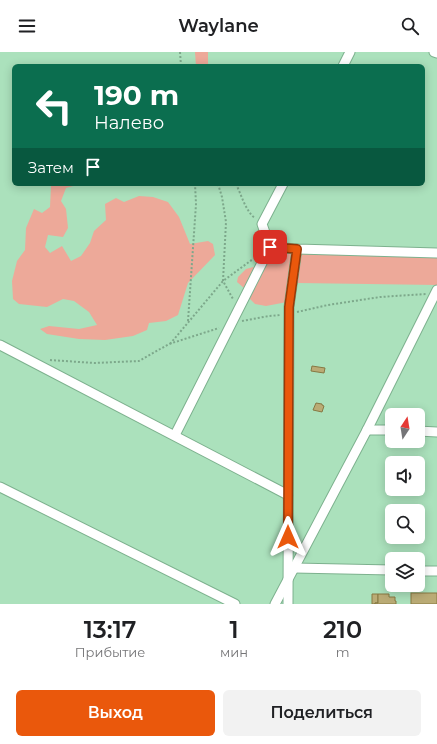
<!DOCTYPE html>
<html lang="ru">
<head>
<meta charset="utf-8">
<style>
	body { margin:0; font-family:Montserrat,sans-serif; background:#f2f2f2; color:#202124; height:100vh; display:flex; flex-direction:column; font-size:15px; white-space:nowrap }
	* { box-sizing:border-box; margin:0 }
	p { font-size:13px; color:#757577 }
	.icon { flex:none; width:22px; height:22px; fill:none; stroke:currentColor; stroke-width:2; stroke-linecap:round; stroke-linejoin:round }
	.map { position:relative; height:552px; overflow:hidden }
	.side { display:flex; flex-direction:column; background:#fff; flex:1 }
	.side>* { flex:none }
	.top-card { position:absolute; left:12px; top:12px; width:413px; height:122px; border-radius:6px; box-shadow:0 2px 10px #0003; background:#0b6e4f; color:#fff; overflow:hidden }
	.needle { width:26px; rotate:12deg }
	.buttons { position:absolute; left:385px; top:356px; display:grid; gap:8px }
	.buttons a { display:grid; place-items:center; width:40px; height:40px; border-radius:6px; background:#fff; box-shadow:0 2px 10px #0003; font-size:20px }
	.pin { position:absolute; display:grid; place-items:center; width:34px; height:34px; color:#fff; margin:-17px; border-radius:8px; box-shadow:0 2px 6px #0006 }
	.me { position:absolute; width:44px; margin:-22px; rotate:0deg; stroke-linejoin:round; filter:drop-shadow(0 0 3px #0008) }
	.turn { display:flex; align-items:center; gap:14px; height:84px; padding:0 16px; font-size:18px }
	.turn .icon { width:52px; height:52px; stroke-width:2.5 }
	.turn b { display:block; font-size:28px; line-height:34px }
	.then { display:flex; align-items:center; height:38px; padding:0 16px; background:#0003; gap:8px; font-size:15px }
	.eta { display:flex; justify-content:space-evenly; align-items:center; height:68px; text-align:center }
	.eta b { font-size:24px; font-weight:600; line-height:28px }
	.cta { display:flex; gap:8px; margin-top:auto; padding:8px 16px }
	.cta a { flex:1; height:46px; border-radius:6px; background:#ea580c; color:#fff; font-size:16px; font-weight:600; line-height:46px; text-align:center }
	.cta a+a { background:#f2f2f2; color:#202124 }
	header { display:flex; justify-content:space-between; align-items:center; height:52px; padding:0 16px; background:#fff; font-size:18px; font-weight:600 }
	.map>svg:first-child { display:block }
	.green { fill:#eda999 }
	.building { fill:#baab75; stroke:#877843 }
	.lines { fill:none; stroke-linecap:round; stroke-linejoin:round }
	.minor-casing { stroke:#7db18e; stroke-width:11 }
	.path { stroke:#7da88b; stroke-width:2; stroke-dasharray:2 2; stroke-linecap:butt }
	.minor { stroke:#fff; stroke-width:9 }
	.route-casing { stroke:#983908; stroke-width:10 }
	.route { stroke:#ea580c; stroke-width:7 }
</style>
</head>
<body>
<header><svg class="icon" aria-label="menu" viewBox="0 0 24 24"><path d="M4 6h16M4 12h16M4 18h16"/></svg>Waylane<svg class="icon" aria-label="search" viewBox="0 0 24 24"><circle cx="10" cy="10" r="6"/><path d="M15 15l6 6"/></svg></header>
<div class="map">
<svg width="437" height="552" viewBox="0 0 437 552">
	<rect width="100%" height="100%" fill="#abe1bc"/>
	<g class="green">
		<path d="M195 0H208V14H196Z"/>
		<path d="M55 132H77V133L66 136 61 149 66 157 68 176 63 185 48 183 45 195 50 201 62 194 71 209 81 204 90 191 94 179 106 168 105 152 116 146 124 150 139 144 153 145 168 150 179 165 190 192 208 189 213 192 215 203 188 231 178 263 166 269 149 271 147 278 133 284 105 288 79 287 47 282 40 277 49 274 79 277 97 273 89 260 74 249 63 247 47 255 19 252 13 247 12 229 17 209 25 198 26 176 34 157 42 161 50 155 51 134Z"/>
		<path d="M274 201 437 205V233L298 231 293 235 287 250 266 254 255 252 247 244 244 236 237 230 238 225 246 217 261 213Z"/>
	</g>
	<g class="building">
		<path d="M312 314 325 316 324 321 311 319Z"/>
		<path d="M316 351 322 352V353L324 354 322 360 313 358Z"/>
		<rect x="411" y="541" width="26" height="11"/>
		<path d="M372 542H378V551H375V552H372Z"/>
		<path d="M378 542H389V545H395V549H396V552H375V551H378Z"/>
	</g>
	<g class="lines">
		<g class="minor-casing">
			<g id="minor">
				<path d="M434 0 437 1"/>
				<path d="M343 14 350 0"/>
				<path d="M270 195 297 197 437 201"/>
				<path d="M270 195 262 172 283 132"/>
				<path d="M0 293 288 443"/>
				<path d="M367 378H392"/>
				<path d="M418 379 437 380"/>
				<path d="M175 383 270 195"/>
				<path d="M0 435 235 552"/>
				<path d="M294 516 392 518"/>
				<path d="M418 519H437"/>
				<path d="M275 552 367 378 437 238"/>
				<path d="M288 552 289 255 297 197"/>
			</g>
		</g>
		<g class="path">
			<path d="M180 0 181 14"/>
			<path d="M218 132 222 145 226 170 223 229 233 247"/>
			<path d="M236 132C241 142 246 160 255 166"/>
			<path d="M297 260 328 253 380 245 426 242"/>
			<path d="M188 269 196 152 195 132"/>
			<path d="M242 269 269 264 281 263"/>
			<path d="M170 292 223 229 253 207"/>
			<path d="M50 308 94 311 139 309 169 292 219 276"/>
		</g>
		<use href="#minor" class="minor"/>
	</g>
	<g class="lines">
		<g class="route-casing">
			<path id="route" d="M270 195 297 197 289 255 288 485"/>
		</g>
		<use href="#route" class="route"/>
	</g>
</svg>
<div class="buttons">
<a><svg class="needle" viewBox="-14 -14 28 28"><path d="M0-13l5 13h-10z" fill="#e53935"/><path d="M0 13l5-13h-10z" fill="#757577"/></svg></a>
<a><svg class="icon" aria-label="sound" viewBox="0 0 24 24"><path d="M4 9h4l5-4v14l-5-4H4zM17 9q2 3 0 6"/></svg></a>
<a><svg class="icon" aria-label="search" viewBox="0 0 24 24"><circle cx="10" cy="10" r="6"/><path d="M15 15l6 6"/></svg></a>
<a><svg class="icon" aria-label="layers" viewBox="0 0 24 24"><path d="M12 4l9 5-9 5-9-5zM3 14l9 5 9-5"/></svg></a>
</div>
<div class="pin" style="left:270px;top:195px;background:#d93025"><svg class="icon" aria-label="arrive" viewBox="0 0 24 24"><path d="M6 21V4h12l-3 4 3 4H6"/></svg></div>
<svg class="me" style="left:288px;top:485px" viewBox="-20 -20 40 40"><path d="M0-17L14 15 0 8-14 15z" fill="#ea580c" stroke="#fff" stroke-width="4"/></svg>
<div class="top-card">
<div class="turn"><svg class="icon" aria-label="left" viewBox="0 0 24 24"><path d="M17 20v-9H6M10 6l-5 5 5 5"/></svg><div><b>190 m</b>Налево</div></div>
<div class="then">Затем<svg class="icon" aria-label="arrive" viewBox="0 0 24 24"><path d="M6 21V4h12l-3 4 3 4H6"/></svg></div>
</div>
</div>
<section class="side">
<div class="eta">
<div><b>13:17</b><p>Прибытие</p></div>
<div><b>1</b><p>мин</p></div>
<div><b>210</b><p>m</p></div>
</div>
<div class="cta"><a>Выход</a><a>Поделиться</a></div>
</section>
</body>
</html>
